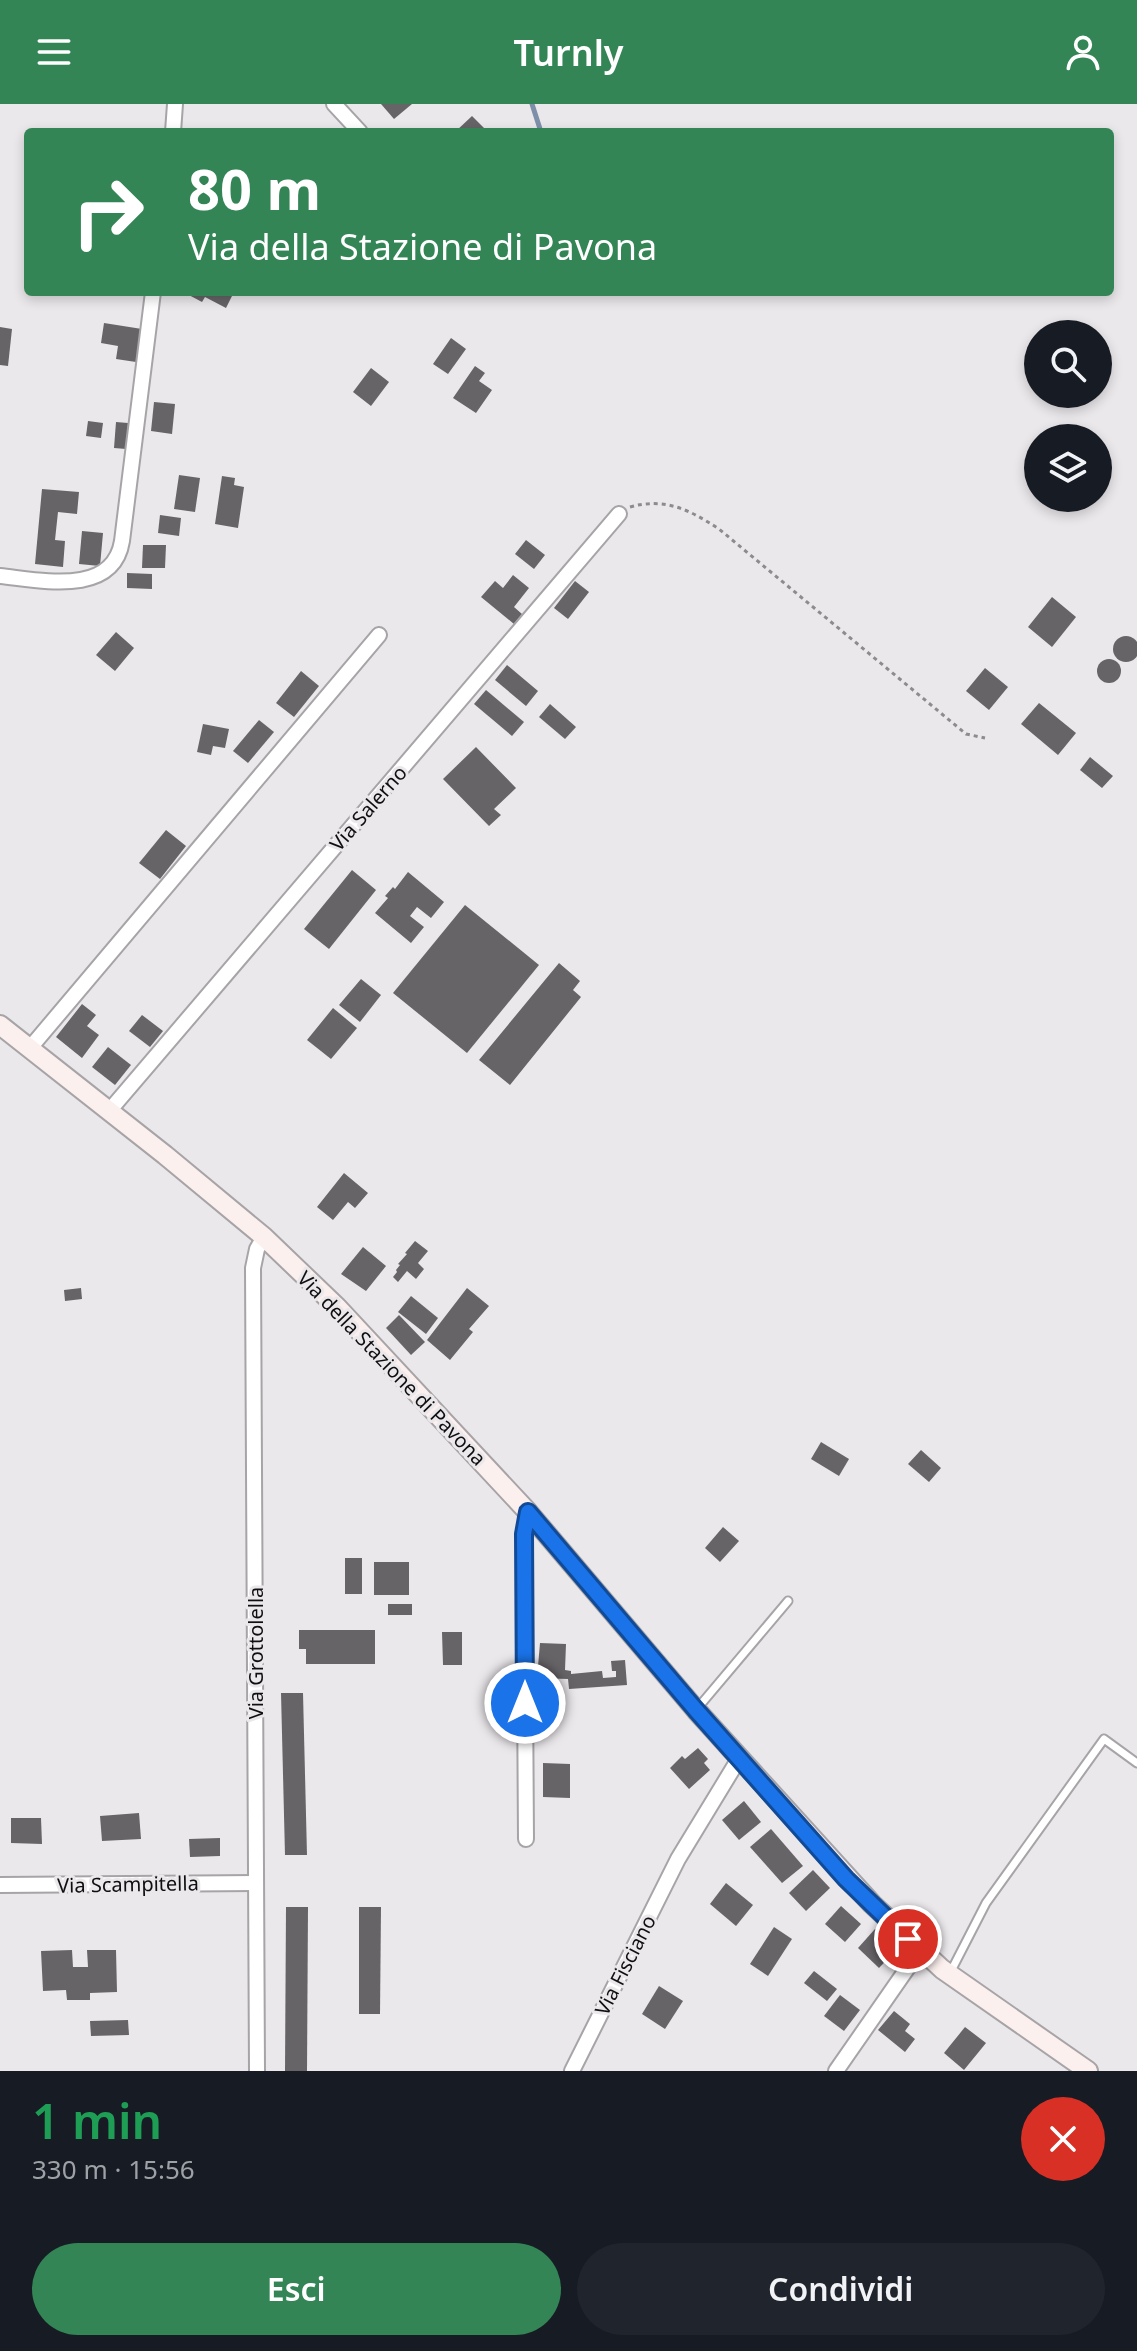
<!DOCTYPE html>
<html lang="it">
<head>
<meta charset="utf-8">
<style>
	body { margin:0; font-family:"Noto Sans",sans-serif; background:#20242c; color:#f1f3f6; height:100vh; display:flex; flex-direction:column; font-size:30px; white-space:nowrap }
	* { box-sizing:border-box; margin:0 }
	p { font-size:26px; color:#9ea1a6 }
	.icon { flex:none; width:44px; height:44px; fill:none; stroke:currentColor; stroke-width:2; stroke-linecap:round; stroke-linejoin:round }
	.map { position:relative; height:1967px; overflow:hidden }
	.drawer { display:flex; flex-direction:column; background:#171b24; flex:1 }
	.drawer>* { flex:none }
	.guide { position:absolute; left:24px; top:24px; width:1090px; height:168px; border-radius:8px; box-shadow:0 4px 12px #0003; background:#338556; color:#fff; overflow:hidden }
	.controls { position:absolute; left:1024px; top:216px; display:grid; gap:16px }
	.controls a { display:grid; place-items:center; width:88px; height:88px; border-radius:50%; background:#171b24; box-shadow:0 4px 12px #0003; font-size:40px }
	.pin { position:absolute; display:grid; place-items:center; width:68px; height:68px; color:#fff; margin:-34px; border:4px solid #fff; border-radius:50%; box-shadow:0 2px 8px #0007 }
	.me { position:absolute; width:88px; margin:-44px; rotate:0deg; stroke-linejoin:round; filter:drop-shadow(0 0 6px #0008) }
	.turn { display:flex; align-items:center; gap:28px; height:168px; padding:0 32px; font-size:36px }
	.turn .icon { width:104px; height:104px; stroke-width:2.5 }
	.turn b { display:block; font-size:56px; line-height:68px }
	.round { display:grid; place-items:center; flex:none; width:84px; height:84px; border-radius:42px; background:#20242c }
	.head { display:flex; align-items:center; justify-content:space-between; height:136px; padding:0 32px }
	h1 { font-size:48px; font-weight:600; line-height:60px; color:#1e9e55 }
	.action { display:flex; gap:16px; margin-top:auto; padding:16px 32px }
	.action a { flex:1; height:92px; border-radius:48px; background:#338556; color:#fff; font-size:32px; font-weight:600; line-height:92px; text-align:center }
	.action a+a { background:#20242c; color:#f1f3f6 }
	header { display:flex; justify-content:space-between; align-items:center; height:104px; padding:0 32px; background:#338556; color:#fff; font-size:36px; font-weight:600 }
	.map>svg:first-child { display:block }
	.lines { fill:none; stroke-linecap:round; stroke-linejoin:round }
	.stream { stroke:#7e90a9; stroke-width:5 }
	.building { fill:#676467 }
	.service-casing { stroke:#a7a4a7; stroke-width:11 }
	.minor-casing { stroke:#a7a4a7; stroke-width:18 }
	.secondary-casing { stroke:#a7a4a7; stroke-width:22 }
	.path { stroke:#8d8b8d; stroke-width:3; stroke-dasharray:4 4; stroke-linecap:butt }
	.service { stroke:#fff; stroke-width:7 }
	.minor { stroke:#fff; stroke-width:14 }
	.secondary { stroke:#fcf0ee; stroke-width:18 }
	.route-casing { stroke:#114b97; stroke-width:20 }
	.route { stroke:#1a73e8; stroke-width:14 }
	.labels { text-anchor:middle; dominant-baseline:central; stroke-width:6; stroke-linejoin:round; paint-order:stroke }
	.street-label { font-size:20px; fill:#100f10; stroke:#ebe8eb }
</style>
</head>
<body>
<header><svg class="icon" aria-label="menu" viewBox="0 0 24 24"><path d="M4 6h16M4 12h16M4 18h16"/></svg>Turnly<svg class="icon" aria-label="person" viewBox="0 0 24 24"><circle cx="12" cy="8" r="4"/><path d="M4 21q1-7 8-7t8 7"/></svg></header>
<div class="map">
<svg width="1137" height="1967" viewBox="0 0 1137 1967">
	<rect width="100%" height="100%" fill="#ebe8eb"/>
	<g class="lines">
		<path class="stream" d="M532 0 541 28"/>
	</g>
	<g class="building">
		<path d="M381 0H412L394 15Z"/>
		<path d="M472 12 486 26 455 28Z"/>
		<path d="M188 188H234L226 204 205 193 202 198 187 190Z"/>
		<path d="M104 219 142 225 136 258 116 255 118 242 101 239Z"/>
		<path d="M0 223 12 225 8 262 0 261Z"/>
		<path d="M451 234 466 245 448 270 433 260Z"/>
		<path d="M475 262 485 269 479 277 492 286 476 309 453 294Z"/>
		<path d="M371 264 389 278 371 302 353 288Z"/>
		<path d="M154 298 175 300 172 330 151 327Z"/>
		<path d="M88 317 103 319 101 334 86 332Z"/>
		<path d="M116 318 128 319 126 345 114 344Z"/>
		<path d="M179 371 200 374 195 408 174 405Z"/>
		<path d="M222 372 235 374 234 381 244 383 238 424 215 420Z"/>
		<path d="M42 385 79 388 77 410 58 408 55 436 65 437 63 463 35 460Z"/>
		<path d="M160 411 181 414 179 432 158 429Z"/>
		<path d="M82 427 103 429 100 462 79 460Z"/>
		<path d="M526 436 545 451 534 465 515 450Z"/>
		<path d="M143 441H166L165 464H142Z"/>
		<path d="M127 469 152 470V485L127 484Z"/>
		<path d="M513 471 529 484 514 503 522 510 514 520 481 493 495 477 503 484Z"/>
		<path d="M575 477 589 488 568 515 554 504Z"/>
		<path d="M1052 493 1076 513 1052 543 1028 523Z"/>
		<path d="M116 528 134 544 115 567 96 551Z"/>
		<circle cx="1126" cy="545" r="13"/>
		<circle cx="1109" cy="567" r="12"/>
		<path d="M507 561 538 587 526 602 495 576Z"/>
		<path d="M985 564 1008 583 989 606 966 587Z"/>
		<path d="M301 567 319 582 294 613 276 599Z"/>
		<path d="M486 586 524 618 512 632 474 600Z"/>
		<path d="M1039 599 1076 629 1058 651 1021 620Z"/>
		<path d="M550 600 576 623 565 635 539 613Z"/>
		<path d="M259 616 274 628 248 659 233 647Z"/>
		<path d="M203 620 229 625 225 644 213 642 211 651 197 648Z"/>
		<path d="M476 643 516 684 494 705 501 711 489 722 443 675Z"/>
		<path d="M1090 653 1113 672 1102 684 1080 666Z"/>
		<path d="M166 726 186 742 160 775 139 759Z"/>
		<path d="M352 766 376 786 329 845 304 825Z"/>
		<path d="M408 768 444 798 431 814 417 803 410 812 424 823 411 839 375 809 388 794 385 792 393 783 395 785Z"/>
		<path d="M465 801 539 861 467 949 393 889Z"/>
		<path d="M559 859 580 877 573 886 581 893 510 981 479 956Z"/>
		<path d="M361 875 381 891 360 918 339 901Z"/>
		<path d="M82 900 96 911 87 922 99 931 82 954 56 933Z"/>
		<path d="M333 904 357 924 331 955 307 936Z"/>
		<path d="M142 911 163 927 150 943 129 927Z"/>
		<path d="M108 943 131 961 115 981 92 963Z"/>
		<path d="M344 1069 368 1089 355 1104 348 1098 333 1116 317 1103Z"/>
		<path d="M415 1137 428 1147 418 1159 424 1165 416 1175 407 1167 398 1178 393 1173 397 1168 396 1166 400 1161 398 1160 407 1150 405 1149Z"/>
		<path d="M363 1143 386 1162 366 1187 341 1170Z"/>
		<path d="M81 1184 82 1195 65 1197 64 1186Z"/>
		<path d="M467 1184 489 1202 469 1225 473 1228 450 1256 427 1236Z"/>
		<path d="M411 1192 438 1214 426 1230 398 1208Z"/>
		<path d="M399 1211 425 1238 411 1251 386 1224Z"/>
		<path d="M821 1338 849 1355 839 1372 811 1355Z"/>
		<path d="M921 1346 941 1364 929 1378 908 1360Z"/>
		<path d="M723 1423 739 1437 720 1458 705 1444Z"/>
		<rect x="345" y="1454" width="17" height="36"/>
		<rect x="374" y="1458" width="35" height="33"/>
		<rect x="388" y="1500" width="24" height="11"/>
		<path d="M299 1526H375V1560H306V1545H299Z"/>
		<path d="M442 1528H462V1561H443Z"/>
		<path d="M540 1539 566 1540 565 1566 571 1567V1570L602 1567 603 1574 616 1573V1567H612L611 1557 625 1556 627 1581 569 1585 568 1575 537 1574Z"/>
		<path d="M281 1589H303L307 1751H285Z"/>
		<path d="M698 1644 708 1655 704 1659 710 1666 689 1685 670 1664 682 1652 685 1655Z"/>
		<path d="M543 1659 570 1660V1694L543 1693Z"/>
		<path d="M744 1697 761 1718 739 1736 722 1716Z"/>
		<path d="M139 1709 141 1735 102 1737 100 1712Z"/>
		<path d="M11 1714H41L42 1740 11 1739Z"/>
		<path d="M771 1725 803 1762 782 1779 750 1743Z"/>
		<path d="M220 1734V1752L190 1753 189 1735Z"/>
		<path d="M813 1766 830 1784 806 1807 789 1789Z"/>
		<path d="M726 1779 753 1801 736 1822 710 1800Z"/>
		<path d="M841 1802 861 1820 845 1838 825 1820Z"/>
		<path d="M286 1803H308L307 1967H285Z"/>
		<path d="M359 1803H381L380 1910H359Z"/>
		<path d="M774 1823 792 1835 768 1872 750 1860Z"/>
		<path d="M875 1825 897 1845 879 1864 858 1844Z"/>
		<path d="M72 1846 73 1863H88L87 1846H116L117 1888 90 1889V1896H67L66 1886 43 1887 41 1847Z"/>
		<path d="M814 1867 837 1885 827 1897 804 1879Z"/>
		<path d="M659 1882 683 1897 665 1925 642 1910Z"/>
		<path d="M840 1891 860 1906 844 1927 824 1912Z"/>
		<path d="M894 1907 910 1920 905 1927 915 1935 905 1948 878 1926Z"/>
		<path d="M128 1916 129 1931 91 1932 90 1917Z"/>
		<path d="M965 1923 986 1939 964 1966 944 1949Z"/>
	</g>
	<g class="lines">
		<g class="service-casing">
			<g id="service">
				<path d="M696 1606 788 1497"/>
				<path d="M950 1869 986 1799 1104 1635 1137 1659"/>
			</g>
		</g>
		<g class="minor-casing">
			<g id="minor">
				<path d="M334 0 360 28"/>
				<path d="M173 28 175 0"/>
				<path d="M0 472C40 476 113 493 122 437L153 188"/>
				<path d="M30 944 379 531"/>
				<path d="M110 1006 619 410"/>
				<path d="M526 1735 524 1430 528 1408"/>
				<path d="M0 1781 256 1779"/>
				<path d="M257 1967 253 1164 257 1145 264 1133"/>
				<path d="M572 1967 678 1755 740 1653"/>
				<path d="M836 1967 920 1846"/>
			</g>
		</g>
		<g class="secondary-casing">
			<path id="secondary" d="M0 921 165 1051 264 1133 337 1203 528 1408 696 1606 872 1800 942 1865 1088 1967"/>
		</g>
		<path class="path" d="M630 403C665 393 690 406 719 425L966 630 985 634"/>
		<use href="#service" class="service"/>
		<use href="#minor" class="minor"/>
		<use href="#secondary" class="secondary"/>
	</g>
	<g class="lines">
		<g class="route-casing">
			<path id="route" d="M525 1599 524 1430 528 1408 696 1606 846 1775 908 1835"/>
		</g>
		<use href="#route" class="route"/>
	</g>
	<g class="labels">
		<g class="street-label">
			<text transform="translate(368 704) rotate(-49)">Via Salerno</text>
			<text transform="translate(392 1264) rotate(46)">Via della Stazione di Pavona</text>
			<text transform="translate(255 1549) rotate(-90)">Via Grottolella</text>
			<text transform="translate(128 1780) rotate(-1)">Via Scampitella</text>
			<text transform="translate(625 1861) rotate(-63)">Via Fisciano</text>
		</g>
	</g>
</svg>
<div class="controls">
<a><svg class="icon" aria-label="search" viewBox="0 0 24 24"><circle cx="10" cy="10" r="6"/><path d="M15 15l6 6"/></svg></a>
<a><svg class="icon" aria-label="layers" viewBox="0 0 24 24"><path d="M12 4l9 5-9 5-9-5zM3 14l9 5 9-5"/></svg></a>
</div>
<div class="pin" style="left:908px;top:1835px;background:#d93025"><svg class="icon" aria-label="arrive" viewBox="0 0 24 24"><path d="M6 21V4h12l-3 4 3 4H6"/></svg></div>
<svg class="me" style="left:525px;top:1599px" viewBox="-20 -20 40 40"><circle r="17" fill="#1a73e8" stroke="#fff" stroke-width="3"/><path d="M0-11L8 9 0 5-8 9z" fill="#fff"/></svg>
<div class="guide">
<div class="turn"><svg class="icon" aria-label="right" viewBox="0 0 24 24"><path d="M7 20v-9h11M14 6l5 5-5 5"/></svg><div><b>80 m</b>Via della Stazione di Pavona</div></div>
</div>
</div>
<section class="drawer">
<div class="head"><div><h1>1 min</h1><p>330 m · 15:56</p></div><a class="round" style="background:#d93025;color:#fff"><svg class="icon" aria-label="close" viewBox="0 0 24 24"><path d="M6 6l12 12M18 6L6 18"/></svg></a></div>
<div class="action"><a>Esci</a><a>Condividi</a></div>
</section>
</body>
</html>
